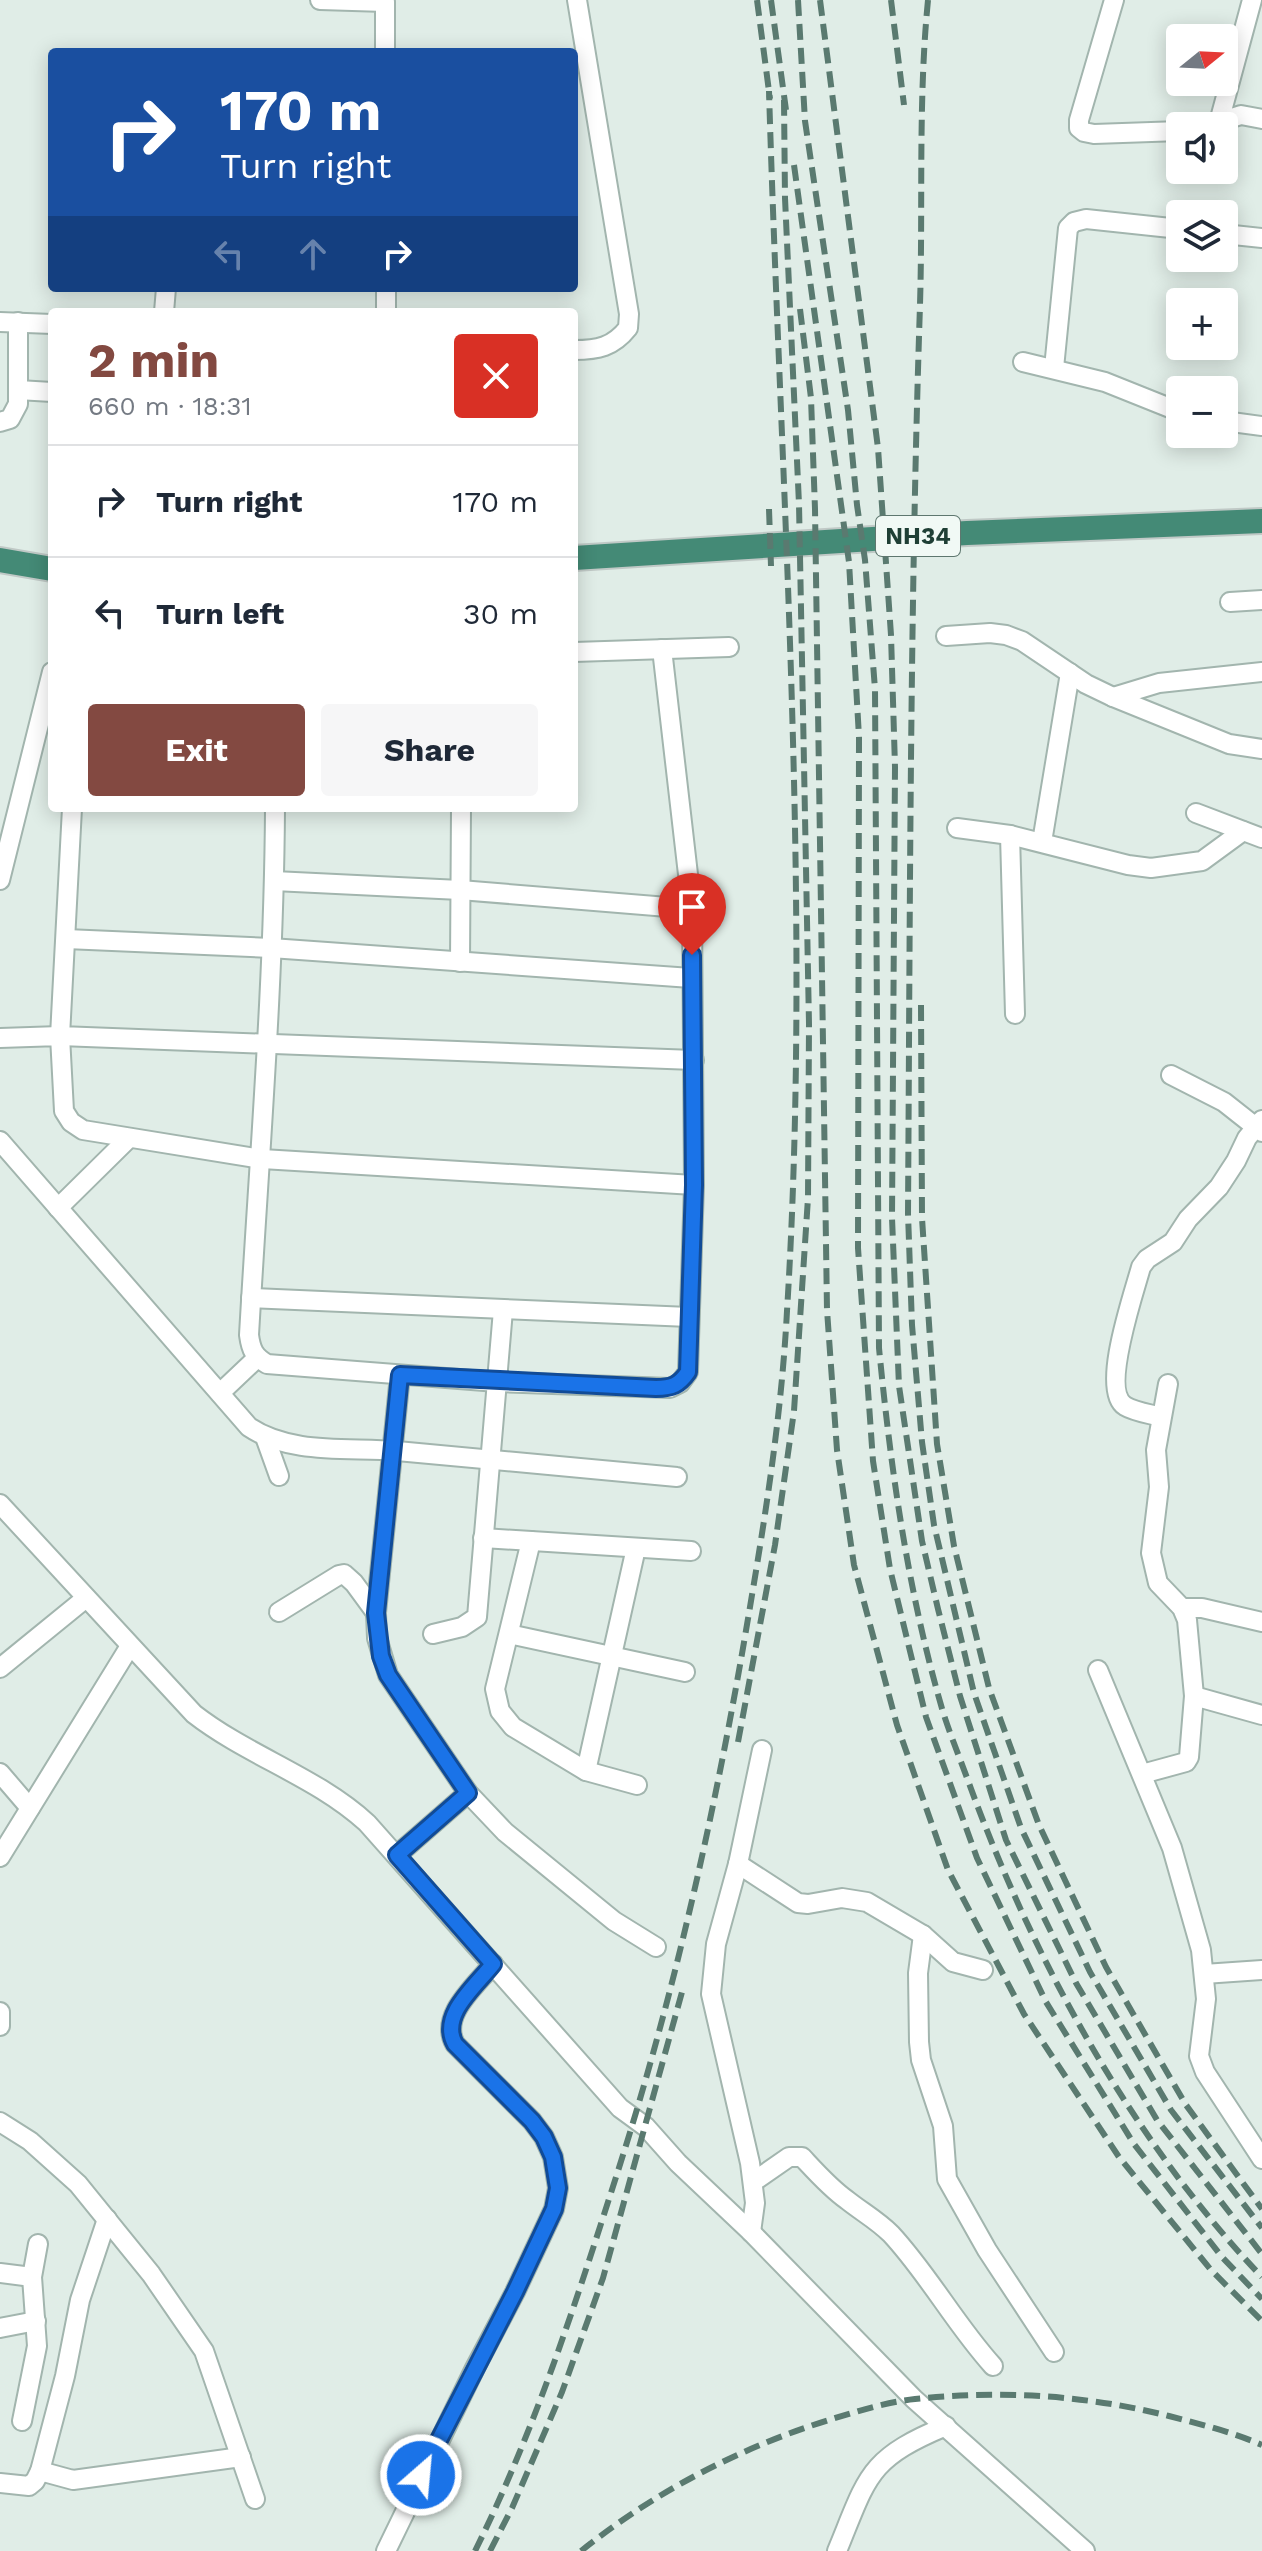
<!DOCTYPE html>
<html lang="en">
<head>
<meta charset="utf-8">
<style>
	body { margin:0; font-family:"Work Sans",sans-serif; background:#f6f6f7; color:#1f2937; height:100vh; display:flex; flex-direction:column; font-size:30px; white-space:nowrap }
	* { box-sizing:border-box; margin:0 }
	p { font-size:26px; color:#747a83 }
	.icon { flex:none; width:44px; height:44px; fill:none; stroke:currentColor; stroke-width:2; stroke-linecap:round; stroke-linejoin:round }
	.map { position:relative; flex:1; overflow:hidden }
	.side { position:absolute; left:48px; top:308px; width:530px; height:504px; display:flex; flex-direction:column; background:#fff; border-radius:8px; box-shadow:0 4px 20px #0003 }
	.side>* { flex:none }
	.guide { position:absolute; left:48px; top:48px; width:530px; height:244px; border-radius:8px; box-shadow:0 4px 20px #0003; background:#1a4fa0; color:#fff; overflow:hidden }
	.needle { width:52px; rotate:72deg }
	.fabs { position:absolute; left:1166px; top:24px; display:grid; gap:16px }
	.fabs a { display:grid; place-items:center; width:72px; height:72px; border-radius:8px; background:#fff; box-shadow:0 4px 20px #0003; font-size:40px }
	.pin { position:absolute; display:grid; place-items:center; width:68px; height:68px; color:#fff; margin:-82px -34px; border-radius:50% 50% 50% 0; rotate:-45deg; box-shadow:0 0 8px #0007 }
	.pin .icon { rotate:45deg }
	.me { position:absolute; width:88px; margin:-44px; rotate:27deg; stroke-linejoin:round; filter:drop-shadow(0 0 6px #0008) }
	.turn { display:flex; align-items:center; gap:28px; height:168px; padding:0 40px; font-size:36px }
	.turn .icon { width:104px; height:104px; stroke-width:2.5 }
	.turn b { display:block; font-size:56px; line-height:68px }
	.lanes { display:flex; align-items:center; height:76px; padding:0 40px; background:#0003; justify-content:center; gap:40px; direction:ltr }
	.lanes .off { opacity:.35 }
	.round { display:grid; place-items:center; flex:none; width:84px; height:84px; border-radius:8px; background:#f6f6f7 }
	.head { display:flex; align-items:center; justify-content:space-between; height:136px; padding:0 40px }
	h1 { font-size:48px; font-weight:700; line-height:60px; color:#834941 }
	.cta { display:flex; gap:16px; margin-top:auto; padding:16px 40px }
	.cta a { flex:1; height:92px; border-radius:8px; background:#834941; color:#fff; font-size:32px; font-weight:700; line-height:92px; text-align:center }
	.cta a+a { background:#f6f6f7; color:#1f2937 }
	ul { padding:0; list-style:none }
	li { display:flex; align-items:center; gap:24px; height:112px; padding:0 40px; border-top:2px solid #e0e1e3 }
	li div { flex:1 }
	li b { display:block; font-size:30px }
	li em { font-style:normal }
	.map>svg:first-child { display:block }
	.lines { fill:none; stroke-linecap:round; stroke-linejoin:round }
	.minor-casing { stroke:#a2b5ae; stroke-width:22 }
	.trunk-casing { stroke:#c0c9c6; stroke-width:28 }
	.minor { stroke:#fff; stroke-width:18 }
	.trunk { stroke:#448a76; stroke-width:24 }
	.rail { stroke:#5a7a70; stroke-width:6; stroke-dasharray:16 8; stroke-linecap:butt }
	.route-casing { stroke:#114b97; stroke-width:20 }
	.route { stroke:#1a73e8; stroke-width:14 }
	.labels { text-anchor:middle; dominant-baseline:central; stroke-width:8; stroke-linejoin:round; paint-order:stroke }
	.shield { fill:#f1f9f5; stroke:#5e776f; stroke-width:2 }
	.shield-label { font-size:24px; font-weight:bold; fill:#1f3f35 }
</style>
</head>
<body>
<div class="map">
<svg width="1262" height="2551" viewBox="0 0 1262 2551">
	<rect width="100%" height="100%" fill="#e0ede7"/>
	<g class="lines">
		<g class="minor-casing">
			<g id="minor">
				<path d="M320 0 385 2V52"/>
				<path d="M1114 0 1079 120V128L1084 132 1094 134 1180 131"/>
				<path d="M1219 122 1252 0"/>
				<path d="M1206 126 1241 115 1262 119"/>
				<path d="M1224 234 1262 238"/>
				<path d="M386 288V312"/>
				<path d="M164 312 166 288"/>
				<path d="M0 322 52 324"/>
				<path d="M574 350C598 350 613 347 628 328L629 314 577 0"/>
				<path d="M1023 362 1105 382 1180 412"/>
				<path d="M1054 368 1068 228 1074 222 1086 219 1180 229"/>
				<path d="M18 390 52 392"/>
				<path d="M1224 421 1262 426"/>
				<path d="M0 422 10 419 18 404V322"/>
				<path d="M1230 602 1262 600"/>
				<path d="M946 636 990 633 1006 635 1022 641 1086 684 1113 697 1229 744 1262 749"/>
				<path d="M574 652 729 647"/>
				<path d="M1113 697 1159 683 1262 672"/>
				<path d="M72 808 60 1036 694 1060"/>
				<path d="M275 808C274 984 259 1160 249 1335 251 1350 254 1356 267 1364L497 1382 670 1388 680 1383 688 1372 694 1185 692 909 662 649"/>
				<path d="M1196 813 1262 838"/>
				<path d="M957 828 1010 835 1128 865 1151 868 1202 861 1243 831"/>
				<path d="M1010 835 1015 1014"/>
				<path d="M1042 842 1070 673"/>
				<path d="M0 880 52 672"/>
				<path d="M274 881 460 890 692 909"/>
				<path d="M66 939 271 948 691 978"/>
				<path d="M460 962 461 808"/>
				<path d="M0 1038 60 1036 64 1111 71 1122 83 1130 262 1159 694 1185"/>
				<path d="M1171 1075 1224 1102 1262 1132"/>
				<path d="M0 1141 249 1427C291 1455 348 1447 397 1451 491 1459 584 1468 677 1477"/>
				<path d="M58 1208 129 1138"/>
				<path d="M251 1298 689 1317"/>
				<path d="M400 1375 376 1613 377 1638 388 1675 468 1793 505 1832 614 1921 656 1947"/>
				<path d="M220 1393 257 1358"/>
				<path d="M1161 1417C1151 1414 1135 1412 1125 1406 1100 1390 1134 1293 1141 1267L1147 1259 1173 1242 1188 1219 1219 1187 1236 1161 1247 1138 1262 1120"/>
				<path d="M265 1437 279 1476"/>
				<path d="M0 1504 194 1714C248 1756 317 1777 367 1823L620 2108 646 2127 678 2163 751 2232 914 2399 1085 2551"/>
				<path d="M483 1538 691 1551"/>
				<path d="M531 1541 495 1689 500 1711 513 1727 586 1771 637 1785"/>
				<path d="M1182 1608H1202L1262 1622"/>
				<path d="M279 1612 339 1575 344 1574 354 1583 376 1613"/>
				<path d="M433 1634 462 1627 477 1617 503 1310"/>
				<path d="M509 1634 685 1672"/>
				<path d="M0 1668 86 1598"/>
				<path d="M1098 1670 1172 1848 1201 1950 1206 1999 1199 2056 1205 2072 1262 2159"/>
				<path d="M1194 1696 1262 1715"/>
				<path d="M586 1771 636 1548"/>
				<path d="M0 1773 30 1808"/>
				<path d="M1142 1774 1186 1762 1189 1757 1194 1696 1187 1620 1182 1608 1158 1583 1151 1553 1159 1487 1156 1450 1168 1384"/>
				<path d="M397 1855 468 1793"/>
				<path d="M0 1857 130 1646"/>
				<path d="M738 1864 798 1903 808 1904 842 1898 867 1902 923 1935 953 1962 983 1970"/>
				<path d="M923 1935 918 1973 919 2042 921 2060 943 2126 947 2179 987 2250 1054 2352"/>
				<path d="M1204 1974 1262 1970"/>
				<path d="M0 2012V2026"/>
				<path d="M0 2122 30 2141 78 2184 151 2274 204 2351 255 2499"/>
				<path d="M753 2182 789 2157H802C816 2172 830 2188 847 2200 862 2212 877 2220 891 2234 929 2275 955 2324 993 2366"/>
				<path d="M751 2232 755 2203 750 2163 711 1994 716 1944 738 1864 762 1750"/>
				<path d="M0 2273 32 2277"/>
				<path d="M0 2328 36 2321"/>
				<path d="M22 2421 37 2346 32 2277 38 2244"/>
				<path d="M40 2471 73 2480 241 2457"/>
				<path d="M0 2483 29 2486 35 2481 40 2471 65 2376 80 2300 107 2219"/>
				<path d="M386 2551 475 2368 515 2292 554 2209 558 2188 553 2157 544 2137 532 2121 455 2044C439 2015 476 1986 493 1964"/>
				<path d="M837 2551C868 2476 867 2459 946 2426"/>
			</g>
		</g>
		<g class="trunk-casing">
			<g id="trunk">
				<path d="M574 558 967 533 1262 521"/>
				<path d="M0 560 52 569"/>
			</g>
		</g>
		<use href="#minor" class="minor"/>
		<use href="#trunk" class="trunk"/>
		<g class="rail">
			<path d="M757 0 770 99"/>
			<path d="M771 0 786 110"/>
			<path d="M798 0 805 121 848 410 857 505 865 560 875 689 879 1348C891 1471 908 1593 943 1712 951 1737 961 1761 970 1786 1034 1961 1133 2142 1262 2277"/>
			<path d="M820 0 878 448 891 635 895 767 892 1218 899 1386 922 1541 938 1609 960 1696 1006 1840 1076 1983 1157 2120 1262 2254"/>
			<path d="M891 0 904 105"/>
			<path d="M928 0C918 101 923 203 920 305 910 608 910 911 908 1214L912 1325 922 1442 934 1525 974 1693 1021 1828 1090 1972 1171 2110 1262 2228"/>
			<path d="M794 165 849 562 859 737 858 1248 873 1461 890 1569 926 1717 977 1858 1046 2002 1134 2144 1222 2257 1262 2299"/>
			<path d="M800 309 811 398 815 509 827 1310 837 1450 854 1565 897 1725 948 1870 1024 2014 1119 2157 1211 2270 1262 2321"/>
			<path d="M769 509 771 566"/>
			<path d="M921 1005 922 1218 937 1444 954 1546 989 1688 1039 1825 1106 1967 1186 2105 1262 2209"/>
			<path d="M738 1742 775 1545 794 1411 808 1198 809 1024 799 504 785 198 784 100"/>
			<path d="M475 2551C535 2430 576 2302 617 2174 672 2002 712 1826 743 1648 762 1537 781 1425 787 1311 812 907 781 496 769 91"/>
			<path d="M490 2551 512 2508 562 2392 603 2278 682 1992"/>
			<path d="M581 2551C656 2491 741 2447 832 2419 859 2411 887 2402 915 2399 1000 2390 1086 2395 1169 2416 1200 2424 1232 2432 1262 2445"/>
		</g>
	</g>
	<g class="lines">
		<g class="route-casing">
			<path id="route" d="M421 2475 515 2292 554 2209 558 2188 553 2157 544 2137 532 2121 455 2044C439 2015 476 1986 493 1964L397 1855 468 1793 388 1675 381 1656 376 1613 400 1375 656 1388C672 1388 679 1385 688 1372L694 1185 692 955"/>
		</g>
		<use href="#route" class="route"/>
	</g>
	<g class="labels">
		<rect class="shield" x="876" y="516" width="84" height="40" rx="6"/>
		<g class="shield-label">
			<text x="918" y="536">NH34</text>
		</g>
	</g>
</svg>
<div class="fabs">
<a><svg class="needle" viewBox="-14 -14 28 28"><path d="M0-13l5 13h-10z" fill="#e53935"/><path d="M0 13l5-13h-10z" fill="#747a83"/></svg></a>
<a><svg class="icon" aria-label="sound" viewBox="0 0 24 24"><path d="M4 9h4l5-4v14l-5-4H4zM17 9q2 3 0 6"/></svg></a>
<a><svg class="icon" aria-label="layers" viewBox="0 0 24 24"><path d="M12 4l9 5-9 5-9-5zM3 14l9 5 9-5"/></svg></a>
<a>+</a>
<a>−</a>
</div>
<div class="pin" style="left:692px;top:955px;background:#d93025"><svg class="icon" aria-label="arrive" viewBox="0 0 24 24"><path d="M6 21V4h12l-3 4 3 4H6"/></svg></div>
<svg class="me" style="left:421px;top:2475px" viewBox="-20 -20 40 40"><circle r="17" fill="#1a73e8" stroke="#fff" stroke-width="3"/><path d="M0-11L8 9 0 5-8 9z" fill="#fff"/></svg>
<div class="guide">
<div class="turn"><svg class="icon" aria-label="right" viewBox="0 0 24 24"><path d="M7 20v-9h11M14 6l5 5-5 5"/></svg><div><b>170 m</b>Turn right</div></div>
<div class="lanes"><svg class="icon off" aria-label="left" viewBox="0 0 24 24"><path d="M17 20v-9H6M10 6l-5 5 5 5"/></svg><svg class="icon off" aria-label="ahead" viewBox="0 0 24 24"><path d="M12 20V5M6 11l6-6 6 6"/></svg><svg class="icon" aria-label="right" viewBox="0 0 24 24"><path d="M7 20v-9h11M14 6l5 5-5 5"/></svg></div>
</div>
<section class="side">
<div class="head"><div><h1>2 min</h1><p>660 m · 18:31</p></div><a class="round" style="background:#d93025;color:#fff"><svg class="icon" aria-label="close" viewBox="0 0 24 24"><path d="M6 6l12 12M18 6L6 18"/></svg></a></div>
<ul>
<li><svg class="icon" aria-label="right" viewBox="0 0 24 24"><path d="M7 20v-9h11M14 6l5 5-5 5"/></svg><div><b>Turn right</b></div><em>170 m</em></li>
<li><svg class="icon" aria-label="left" viewBox="0 0 24 24"><path d="M17 20v-9H6M10 6l-5 5 5 5"/></svg><div><b>Turn left</b></div><em>30 m</em></li>
</ul>
<div class="cta"><a>Exit</a><a>Share</a></div>
</section>
</div>
</body>
</html>
